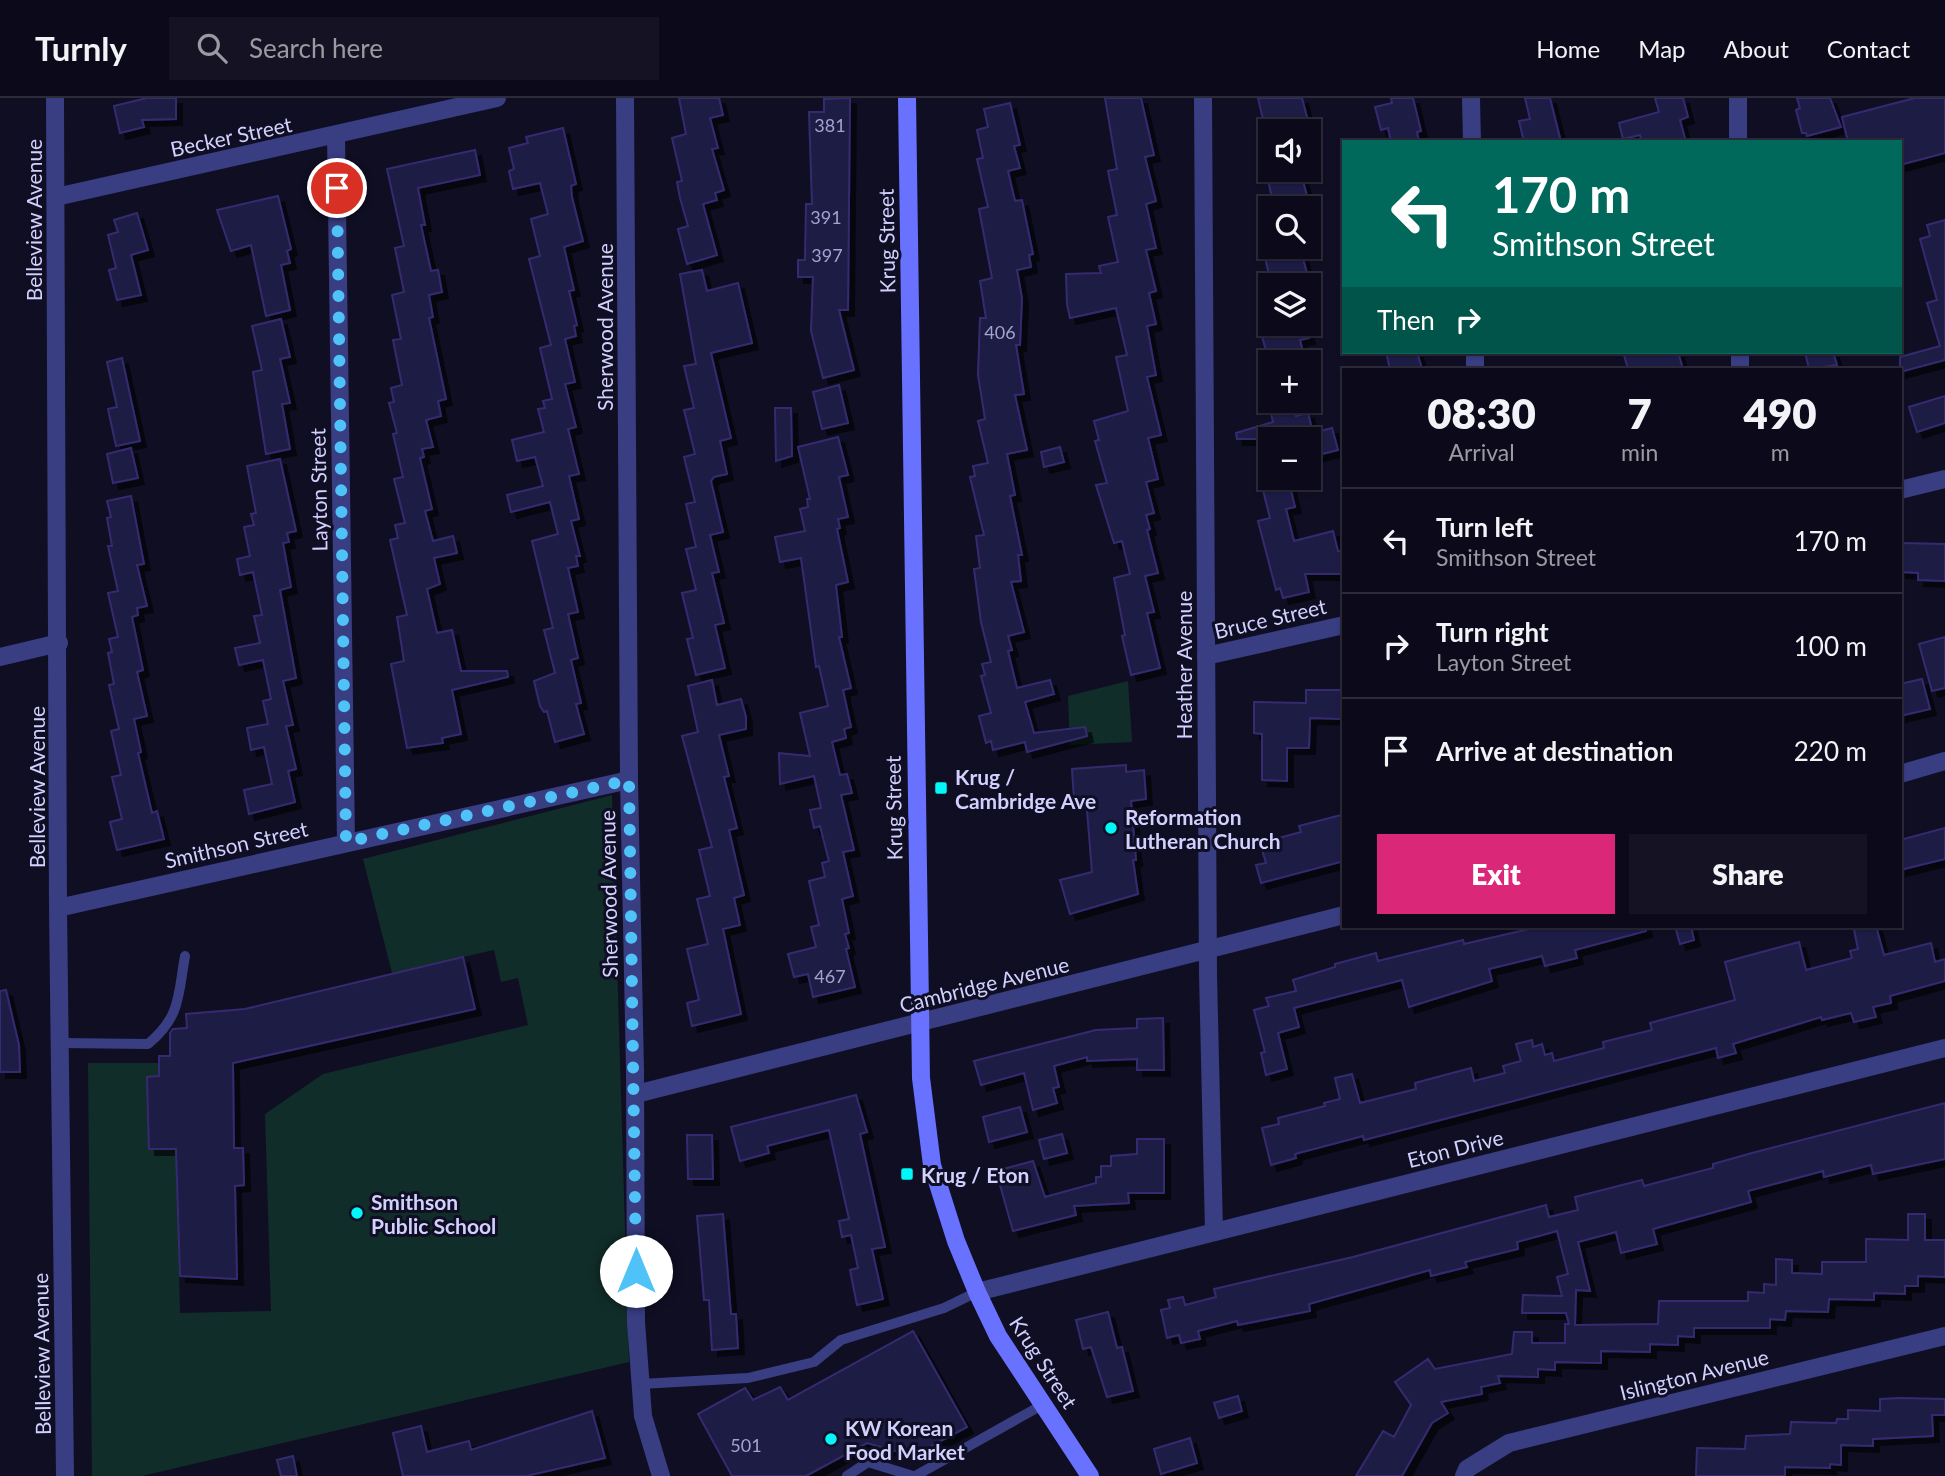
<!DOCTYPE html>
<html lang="en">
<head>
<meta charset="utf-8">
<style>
	body { margin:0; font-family:Lato,sans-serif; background:#151323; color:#f1f3f6; height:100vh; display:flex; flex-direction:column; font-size:26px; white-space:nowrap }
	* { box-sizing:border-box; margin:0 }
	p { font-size:23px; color:#9a9aa2 }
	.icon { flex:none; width:38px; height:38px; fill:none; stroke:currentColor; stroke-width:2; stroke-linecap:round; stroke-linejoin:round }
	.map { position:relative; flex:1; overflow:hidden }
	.panel { position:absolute; left:1342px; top:270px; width:560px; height:560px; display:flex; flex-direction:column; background:#0c0a1a; border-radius:0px; box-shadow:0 2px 5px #0004,0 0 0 2px #2c2b39 }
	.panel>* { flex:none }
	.hud { position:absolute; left:1342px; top:42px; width:560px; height:214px; border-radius:0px; box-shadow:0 2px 5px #0004,0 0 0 2px #2c2b39; background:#00695c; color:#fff; overflow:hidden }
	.fabs { position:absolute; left:1258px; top:21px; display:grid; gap:14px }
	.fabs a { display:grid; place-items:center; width:63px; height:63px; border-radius:0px; background:#0c0a1a; box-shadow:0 2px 5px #0004,0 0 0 2px #2c2b39; font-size:35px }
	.pin { position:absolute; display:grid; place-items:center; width:60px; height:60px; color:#fff; margin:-30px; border:4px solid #fff; border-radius:50%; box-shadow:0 2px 7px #0007 }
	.me { position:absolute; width:77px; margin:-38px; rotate:0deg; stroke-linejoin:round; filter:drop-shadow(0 0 5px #0008) }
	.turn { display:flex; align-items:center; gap:24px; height:147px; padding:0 35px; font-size:32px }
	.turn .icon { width:91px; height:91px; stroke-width:2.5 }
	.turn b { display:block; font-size:49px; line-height:60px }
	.then { display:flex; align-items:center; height:66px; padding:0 35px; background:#0003; gap:14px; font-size:26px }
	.eta { display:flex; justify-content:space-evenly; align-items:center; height:119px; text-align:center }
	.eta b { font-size:42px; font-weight:800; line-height:49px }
	.action { display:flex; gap:14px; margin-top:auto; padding:14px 35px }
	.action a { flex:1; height:80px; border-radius:0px; background:#db2777; color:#fff; font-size:28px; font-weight:800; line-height:80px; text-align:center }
	.action a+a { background:#151323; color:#f1f3f6 }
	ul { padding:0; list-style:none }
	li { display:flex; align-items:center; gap:21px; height:105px; padding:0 35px; border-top:2px solid #2c2b39 }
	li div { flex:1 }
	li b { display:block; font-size:26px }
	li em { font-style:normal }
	header { display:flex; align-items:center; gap:42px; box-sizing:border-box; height:98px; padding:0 35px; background:#0c0a1a; border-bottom:2px solid #2c2b39 }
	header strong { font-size:33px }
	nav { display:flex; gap:38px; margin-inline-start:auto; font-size:24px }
	.search { width:490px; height:63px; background:#151323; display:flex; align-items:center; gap:18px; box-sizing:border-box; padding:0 24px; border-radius:0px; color:#9a9aa2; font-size:26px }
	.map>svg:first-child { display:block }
	.green { fill:#112d29 }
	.building { fill:#1f1a44; stroke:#342c70; stroke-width:2; filter:url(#shadow) }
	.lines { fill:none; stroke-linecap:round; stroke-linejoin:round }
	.lane { stroke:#393d82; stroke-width:10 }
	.street { stroke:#393d82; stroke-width:18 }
	.secondary { stroke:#6872fe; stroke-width:18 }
	.route { stroke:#4fc3f7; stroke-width:12; stroke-dasharray:0 21.6 }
	.poi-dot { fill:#02f7f9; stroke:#100e23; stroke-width:2.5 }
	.labels { text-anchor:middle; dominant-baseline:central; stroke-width:6; stroke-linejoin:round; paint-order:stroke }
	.number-label { font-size:18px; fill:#a4a2d0 }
	.street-label { font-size:21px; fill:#d1d0ff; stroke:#100e23 }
	.poi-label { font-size:21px; font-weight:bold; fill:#d1d0ff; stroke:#100e23; text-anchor:start }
</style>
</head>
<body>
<header>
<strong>Turnly</strong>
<div class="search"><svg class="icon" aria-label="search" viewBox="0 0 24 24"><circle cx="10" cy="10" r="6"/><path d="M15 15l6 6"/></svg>Search here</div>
<nav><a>Home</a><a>Map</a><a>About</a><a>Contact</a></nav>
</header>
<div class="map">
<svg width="1945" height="1378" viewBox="0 0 1945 1378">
	<defs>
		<filter id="shadow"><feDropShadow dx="6" dy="6" stdDeviation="0" flood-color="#0009"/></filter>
	</defs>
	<rect width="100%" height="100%" fill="#100e23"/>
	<g class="green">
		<path d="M1128 583 1132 644 1070 647 1068 598Z"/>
		<path d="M612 697 629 1264 142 1378H92L88 965H159V978L148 979 149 1051H176L180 1215 271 1213 265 1016 323 976 528 927 518 880 501 884 494 852 392 875 363 761Z"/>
	</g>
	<g class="building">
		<path d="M147 0H176V21L142 22 144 29 120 35 114 8Z"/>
		<path d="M679 0H719L723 17 710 20 718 50 712 51 724 92 715 95 717 102 703 106 717 157 687 166 678 131 688 128 680 100 677 84 682 83 672 40 686 36Z"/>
		<path d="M850 0 848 212H839L854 272 823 280 811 233 813 179H798V162H805L806 106H812L809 14H824V1Z"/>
		<path d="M1105 0H1141L1154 57 1145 59 1156 103 1146 106 1156 150 1146 152 1156 193 1149 195 1156 226 1147 228 1156 277 1147 279 1161 337 1148 340 1158 381 1146 384 1154 415 1146 417 1150 431 1147 432 1158 475 1145 478 1154 514 1147 515 1160 570 1131 577 1122 538 1125 537 1114 480 1130 476 1122 443 1114 445 1096 387 1107 385 1095 343 1099 342 1094 323 1128 313 1116 259 1127 257 1116 210 1070 220 1067 206 1066 176 1101 175 1099 168 1118 164 1108 119 1117 117 1108 73 1117 71Z"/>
		<path d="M1258 0H1302L1308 23 1266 34Z"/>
		<path d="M1391 0H1413L1421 33 1417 34 1419 44H1391L1388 30 1381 32 1375 9 1392 5Z"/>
		<path d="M1525 0H1550L1561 44H1524L1519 23 1530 21Z"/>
		<path d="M1655 0H1683L1688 19 1680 22 1686 44H1642L1640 37 1623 41 1619 25 1659 14Z"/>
		<path d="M1797 0H1830L1841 29 1807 38 1806 35H1802L1796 12 1800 10Z"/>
		<path d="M1915 0H1945V55L1900 67V44H1848L1842 19Z"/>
		<path d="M1010 5 1020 47 1014 48 1020 70 1008 73 1015 103 1022 102 1033 156 1029 157 1031 169 1017 172 1022 200 1020 247H1016L1024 296 1015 297 1027 352 1007 356 1015 397 1010 398 1022 457H1018L1021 483 1011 484 1024 534 1008 538 1012 552 1008 553 1017 590 1050 582 1054 596 1025 604 1034 635 1085 629 1087 638 1027 654 1025 644 993 652 991 643 986 645 979 618 991 615 981 578 985 577 982 566 991 564 981 524 974 471 980 470 976 438 984 437 970 379 975 378 973 368 988 365 978 323 985 321 978 277 980 220H986L980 183 992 180 979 111 988 109 977 61 983 60 977 32 988 29 984 11Z"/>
		<path d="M563 30 576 86 571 88 572 99 583 143 564 149 574 192 569 193 577 227 574 228 576 238 565 241 575 284 565 286 576 329 568 331 579 376 569 378 579 421 571 423 580 458H576L578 468 568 470 578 514 568 516 578 560 571 562 581 605 576 606 584 636 555 644 547 613 544 614 540 608 534 583 555 575 544 532 553 530 532 443 558 436 550 404 511 414 507 397 543 388 535 359 517 363 512 342 544 334 538 311 545 310 543 303 552 301 540 250 551 247 529 161 540 158 531 121 548 116 540 85 513 91 509 73 514 71 509 50 528 45 526 39Z"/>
		<path d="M475 52 480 77 418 90 425 127H421L431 173 438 172 442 194 429 197 433 219 429 220 446 301 438 303 441 318 426 322 433 349 422 351 424 359 420 360 432 411 425 413 433 443 453 438 457 455 434 460 440 486 427 491 437 535 452 532 461 573H507L508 579 452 592 461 636 442 640 443 645 407 650 391 566 404 563 397 519 407 517 390 442 398 440 395 427 405 425 394 381 403 379 393 336 397 335 389 305 394 304 391 290 402 287 393 242 401 241 392 197 404 194 395 150 404 148 387 71Z"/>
		<path d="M1266 72H1300L1309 105 1301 110H1274Z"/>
		<path d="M278 98 291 151 287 153 290 165 281 167 290 212 266 218 251 147 231 153 217 112Z"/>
		<path d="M137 115 148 152 131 157 141 197 117 202 109 172 116 170 108 137 118 134 114 122Z"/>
		<path d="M1945 122V262L1900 274V259L1940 248 1927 205 1937 202 1920 141 1930 138 1927 127Z"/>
		<path d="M1262 149H1300L1310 187H1272Z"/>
		<path d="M702 172 707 193 738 185 752 245 711 255 731 340 720 343 727 376 714 379 711 383 723 434 710 437 719 474 712 475 724 525 715 527 725 570 696 577 687 541 693 540 682 495 696 492 686 451 696 449 686 406 695 404 684 359 695 356 684 312 694 310 684 268 696 266 680 176Z"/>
		<path d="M281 221 290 259 280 261 290 305 282 306 290 351 266 356 253 274 262 272 252 228Z"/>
		<path d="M1272 226H1305L1309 240 1300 242 1304 258 1270 264V267L1260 231Z"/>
		<path d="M1386 254H1417L1422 271H1390Z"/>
		<path d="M1638 254H1678L1683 271H1628L1624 257Z"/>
		<path d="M1805 254H1833L1837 267 1809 271Z"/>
		<path d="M122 260 140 343 116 348 108 311 117 309 107 264Z"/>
		<path d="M839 287 848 325 822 331 813 294Z"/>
		<path d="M1945 298V325L1917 334 1909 309Z"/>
		<path d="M1268 303H1292L1296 318 1308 315 1313 335 1332 330 1338 352 1314 358 1313 351 1309 352V341H1237L1236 335 1273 324Z"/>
		<path d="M775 310H791L792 358 776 363Z"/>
		<path d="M838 339 848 377 839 379 848 419 838 421 840 430 837 431 848 484 836 487 842 539H839L851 590 843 592 851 629 844 631 846 640 832 644 840 677 847 676 852 695 841 697 854 752 843 754 853 798 842 801 849 835 845 836 849 850 846 851 855 889 813 899 808 876 794 879 788 856 816 849 811 829 819 827 809 783 825 779 822 765 829 763 820 728 814 730 810 712 821 710 814 678 780 686 779 655 810 658 800 615 828 608 819 568 816 569 801 460 780 464 775 439 805 433 800 411 808 409 807 401H810L798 349Z"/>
		<path d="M1060 349 1064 364 1044 369 1041 354Z"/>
		<path d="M131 350 138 380 113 385 107 356Z"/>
		<path d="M280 361 296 433 287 435 289 444 283 445 291 489 280 492 296 580 283 583 293 627 286 628 296 671 288 673 295 704 249 716 244 692 272 686 264 649 251 652 247 630 268 626 263 603 271 601 263 562 239 567 235 550 260 545 254 518 262 517 253 474 240 477 237 461 250 458 244 429 254 427 251 416 256 415 247 368Z"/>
		<path d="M1260 380H1288L1295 409 1286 411 1294 443 1333 433 1338 453H1341V476H1305L1309 494 1283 500 1280 490 1276 492 1258 423 1270 420Z"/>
		<path d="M131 398 144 466 137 467 147 508 137 510 138 517 132 519 143 572 137 574 147 618 134 621 141 654 138 655 152 715 157 713 164 741 117 752 110 724 122 721 112 679 121 677 111 633 119 631 109 587 114 586 108 555 112 554 109 541 118 539 108 495 118 493 108 448H112L107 420 111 419 107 403Z"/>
		<path d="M1900 445 1945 446V483L1918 482V475L1900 474Z"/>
		<path d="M1945 539V590L1932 593 1919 546Z"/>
		<path d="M1922 581 1930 611 1900 618V586Z"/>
		<path d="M712 582 717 607 741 601 746 619V631L719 637 729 678 724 679 737 730 729 732 744 797 734 800 740 827 723 831 741 916 692 928 687 905 699 902 687 851 708 846 697 801 710 798 699 752 712 749 682 638 698 634 688 588Z"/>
		<path d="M1306 592H1344L1343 621 1310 620 1309 650H1287V683L1262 682V636L1254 635V604L1306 605Z"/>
		<path d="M1126 667V674L1144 672 1146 701 1131 703 1136 762H1133L1138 796 1070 816 1060 782 1092 774 1086 700 1074 701 1072 671Z"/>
		<path d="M1341 717 1344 763 1261 785 1256 767 1266 765 1260 745 1301 734 1299 728Z"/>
		<path d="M1945 730V761L1900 772V742Z"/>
		<path d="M1542 828H1645L1646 833 1575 852 1577 860 1545 868 1542 858 1489 871 1492 883 1409 909 1402 882 1294 910 1299 929 1278 935 1287 971 1266 977 1261 955 1265 954 1254 912 1269 908 1266 900 1296 893 1293 882 1335 869V866L1376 855 1378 863 1463 842 1464 846Z"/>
		<path d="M1675 828H1691L1694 842 1680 846Z"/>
		<path d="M1868 828H1876L1884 857 1931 845 1935 864 1945 861V883L1890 898 1891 905 1873 909 1876 919 1854 924 1851 915 1822 922 1821 919 1733 946 1736 955 1718 960 1716 950 1364 1042 1363 1038 1295 1056 1296 1060 1271 1067 1262 1030 1279 1026 1278 1020 1325 1008 1324 1005 1340 1001 1335 980 1352 976 1360 1005 1416 991 1415 985 1471 970 1474 983 1505 975 1503 968 1521 963 1516 946 1532 942 1533 949 1542 946 1545 957 1552 955 1554 963 1604 950 1603 944 1652 932 1650 925 1735 902 1725 864 1799 844 1806 872 1852 860 1850 853 1858 851 1854 832Z"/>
		<path d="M463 859 475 911 233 965 234 1050H243L244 1087 235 1088 237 1181 180 1178 176 1051H149L147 979 159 978V958H170V935L173 931 187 930 186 916 245 911Z"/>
		<path d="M6 892 19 947 20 974H0V893Z"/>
		<path d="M1163 920 1164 972H1137V961L1087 963V959L1054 968 1059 989 1053 990 1057 1005 1033 1012 1024 975 981 987 974 963 1096 932 1137 930V921Z"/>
		<path d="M856 997 867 1034 860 1036 885 1149 872 1151 883 1201 857 1207 850 1172 858 1170 851 1137 842 1139 839 1123 849 1121 829 1032 767 1048 769 1055 740 1063 731 1029Z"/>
		<path d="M1945 1005V1061L1873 1076 1871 1067 1824 1079 1823 1073 1748 1093 1751 1104 1653 1131 1657 1146 1621 1155 1616 1134 1578 1144 1590 1193 1576 1192 1575 1227 1658 1226 1659 1203H1748V1194L1764 1195V1186L1776 1187V1161L1792 1162V1175L1822 1176V1164H1866V1141L1908 1142V1116H1925V1142H1945V1179L1918 1178V1188H1905V1196L1874 1195V1202L1829 1201 1828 1214 1786 1213 1785 1222 1770 1221V1230H1694V1239L1678 1238V1247L1650 1246V1254L1601 1253V1265L1555 1264V1272L1538 1271V1279L1498 1278 1500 1285 1481 1289 1482 1296 1441 1304 1448 1315 1432 1325 1402 1378H1356L1383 1333 1394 1339 1411 1307 1395 1284 1428 1261 1435 1271 1512 1256 1514 1234H1532V1245H1565V1226H1569L1566 1215H1522L1523 1197 1562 1198 1557 1179 1568 1176 1557 1133 1517 1144 1518 1151 1465 1164 1467 1169 1431 1178 1430 1172 1309 1206 1310 1213 1238 1227 1237 1223 1198 1233 1200 1241 1181 1245 1179 1237 1167 1240 1161 1212 1170 1210 1168 1202 1183 1199 1185 1207 1216 1199 1214 1191 1353 1159 1546 1107 1549 1119 1578 1112 1575 1099 1642 1082 1644 1088 1713 1070V1066L1752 1055Z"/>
		<path d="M1020 1009 1027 1034 989 1044 983 1019Z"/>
		<path d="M1062 1036 1067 1055 1044 1061 1039 1042Z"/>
		<path d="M687 1037H712L713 1081H688Z"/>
		<path d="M1137 1041H1164V1095H1128L1129 1105 1074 1108 1076 1117 1013 1133 996 1073 1033 1063 1045 1099 1096 1085V1079H1101V1068H1111V1058L1137 1056Z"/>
		<path d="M723 1116 731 1216H736L738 1250 712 1252 709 1202H704L697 1118Z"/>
		<path d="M1108 1214 1117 1250 1122 1249 1133 1293 1107 1299 1091 1249 1083 1251 1076 1222Z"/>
		<path d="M913 1233 967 1329 913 1358 867 1345 806 1378H732L698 1316 745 1290 753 1302 780 1289 788 1302Z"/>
		<path d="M1238 1298 1242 1313 1219 1320 1214 1305Z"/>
		<path d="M1901 1300 1945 1301V1317H1932L1933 1338 1873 1341V1348L1841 1347V1367L1830 1366V1370L1785 1369V1378H1696L1697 1350 1745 1351 1746 1338 1790 1336 1791 1324 1836 1325 1837 1321H1848V1312L1880 1313V1301Z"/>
		<path d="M592 1313 605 1360 526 1378H403L393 1335 421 1328 427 1354 469 1343 471 1352Z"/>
		<path d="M1190 1340 1197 1365 1161 1376 1154 1351Z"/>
		<path d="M293 1358 297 1378H281L277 1362Z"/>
	</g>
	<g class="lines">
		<g class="lane">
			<path d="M60 945 148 946C181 919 178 897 185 858"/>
			<path d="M641 1286 748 1280 814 1264 841 1242 944 1210 977 1194"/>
			<path d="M847 1378 868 1364 913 1378"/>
			<path d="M915 1378 1044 1306"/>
		</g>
		<g class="street">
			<path d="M55 0 58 810 65 1378"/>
			<path d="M625 0 629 682 635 972 636 1224 643 1318 661 1378"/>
			<path d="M1203 0 1208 876 1214 1134"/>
			<path d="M1471 0 1472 44"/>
			<path d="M1738 0V44"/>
			<path d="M336 38 346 745"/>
			<path d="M56 99 497 0"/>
			<path d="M1740 254V271"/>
			<path d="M1475 271V254"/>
			<path d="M1900 392 1945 381"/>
			<path d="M1206 558 1344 527"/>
			<path d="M0 559 59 545"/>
			<path d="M1900 676 1945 663"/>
			<path d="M58 810 629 682"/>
			<path d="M636 996 1344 817"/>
			<path d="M977 1194 1945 950"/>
			<path d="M1464 1378 1467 1371 1509 1345 1945 1238"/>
		</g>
		<path class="secondary" d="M907 0 921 980 932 1067 956 1143 977 1194 998 1238 1090 1378"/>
	</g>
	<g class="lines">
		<path class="route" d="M337 90 346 744 629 682 636 1173"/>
	</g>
	<g class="poi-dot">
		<rect x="934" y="683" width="14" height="14" rx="3.5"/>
		<circle cx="1111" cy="730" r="7"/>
		<rect x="900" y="1069" width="14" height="14" rx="3.5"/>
		<circle cx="357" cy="1115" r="7"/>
		<circle cx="831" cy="1341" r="7"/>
	</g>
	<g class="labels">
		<g class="number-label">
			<text x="830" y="27">381</text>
			<text x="826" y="119">391</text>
			<text x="827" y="157">397</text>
			<text x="1000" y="234">406</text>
			<text x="830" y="878">467</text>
			<text x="746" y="1347">501</text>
		</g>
		<g class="street-label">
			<text transform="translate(231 38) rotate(-12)">Becker Street</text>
			<text transform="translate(33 122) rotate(-90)">Belleview Avenue</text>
			<text transform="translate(886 143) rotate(-91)">Krug Street</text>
			<text transform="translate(604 229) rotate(-90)">Sherwood Avenue</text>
			<text transform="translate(318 392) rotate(-91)">Layton Street</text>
			<text transform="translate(1270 520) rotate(-13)">Bruce Street</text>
			<text transform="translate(1183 567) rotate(-90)">Heather Avenue</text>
			<text transform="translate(36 689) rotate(-90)">Belleview Avenue</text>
			<text transform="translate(893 710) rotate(-91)">Krug Street</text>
			<text transform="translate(236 746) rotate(-13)">Smithson Street</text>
			<text transform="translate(608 796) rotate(-91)">Sherwood Avenue</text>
			<text transform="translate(984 886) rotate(-14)">Cambridge Avenue</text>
			<text transform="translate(1455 1050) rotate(-14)">Eton Drive</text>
			<text transform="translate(41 1256) rotate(-91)">Belleview Avenue</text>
			<text transform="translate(1044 1264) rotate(57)">Krug Street</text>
			<text transform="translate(1694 1276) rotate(-14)">Islington Avenue</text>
		</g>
		<g class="poi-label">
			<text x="955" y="678">Krug /<tspan x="955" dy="24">Cambridge Ave</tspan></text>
			<text x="1125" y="718">Reformation<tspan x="1125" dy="24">Lutheran Church</tspan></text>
			<text x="921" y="1076">Krug / Eton</text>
			<text x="371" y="1103">Smithson<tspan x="371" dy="24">Public School</tspan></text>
			<text x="845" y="1329">KW Korean<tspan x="845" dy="24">Food Market</tspan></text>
		</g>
	</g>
</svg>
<div class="fabs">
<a><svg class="icon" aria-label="sound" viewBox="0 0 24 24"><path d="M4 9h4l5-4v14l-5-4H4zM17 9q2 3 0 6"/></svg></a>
<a><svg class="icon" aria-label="search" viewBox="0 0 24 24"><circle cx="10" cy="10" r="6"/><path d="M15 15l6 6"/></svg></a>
<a><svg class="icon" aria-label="layers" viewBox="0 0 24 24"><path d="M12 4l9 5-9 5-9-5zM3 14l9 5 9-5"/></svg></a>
<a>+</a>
<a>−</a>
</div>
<div class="pin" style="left:337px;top:90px;background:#d93025"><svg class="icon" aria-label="arrive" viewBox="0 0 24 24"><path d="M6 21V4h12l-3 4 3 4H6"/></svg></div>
<svg class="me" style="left:636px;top:1173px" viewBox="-20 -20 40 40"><circle r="19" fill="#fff"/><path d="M0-13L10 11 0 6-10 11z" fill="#4fc3f7"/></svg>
<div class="hud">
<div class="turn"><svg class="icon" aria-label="left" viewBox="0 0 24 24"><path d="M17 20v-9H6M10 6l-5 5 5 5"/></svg><div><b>170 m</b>Smithson Street</div></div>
<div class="then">Then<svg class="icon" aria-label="right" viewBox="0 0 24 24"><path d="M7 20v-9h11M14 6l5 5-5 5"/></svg></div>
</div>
<section class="panel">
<div class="eta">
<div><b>08:30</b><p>Arrival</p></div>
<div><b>7</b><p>min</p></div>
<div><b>490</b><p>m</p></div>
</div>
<ul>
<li><svg class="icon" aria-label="left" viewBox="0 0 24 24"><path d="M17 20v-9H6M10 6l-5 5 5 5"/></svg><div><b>Turn left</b><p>Smithson Street</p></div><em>170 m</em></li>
<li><svg class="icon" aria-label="right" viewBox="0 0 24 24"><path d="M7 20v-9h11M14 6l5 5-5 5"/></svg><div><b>Turn right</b><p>Layton Street</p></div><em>100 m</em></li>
<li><svg class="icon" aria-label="arrive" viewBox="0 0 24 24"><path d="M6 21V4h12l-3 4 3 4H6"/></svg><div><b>Arrive at destination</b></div><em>220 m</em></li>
</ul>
<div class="action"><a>Exit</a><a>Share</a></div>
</section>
</div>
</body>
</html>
